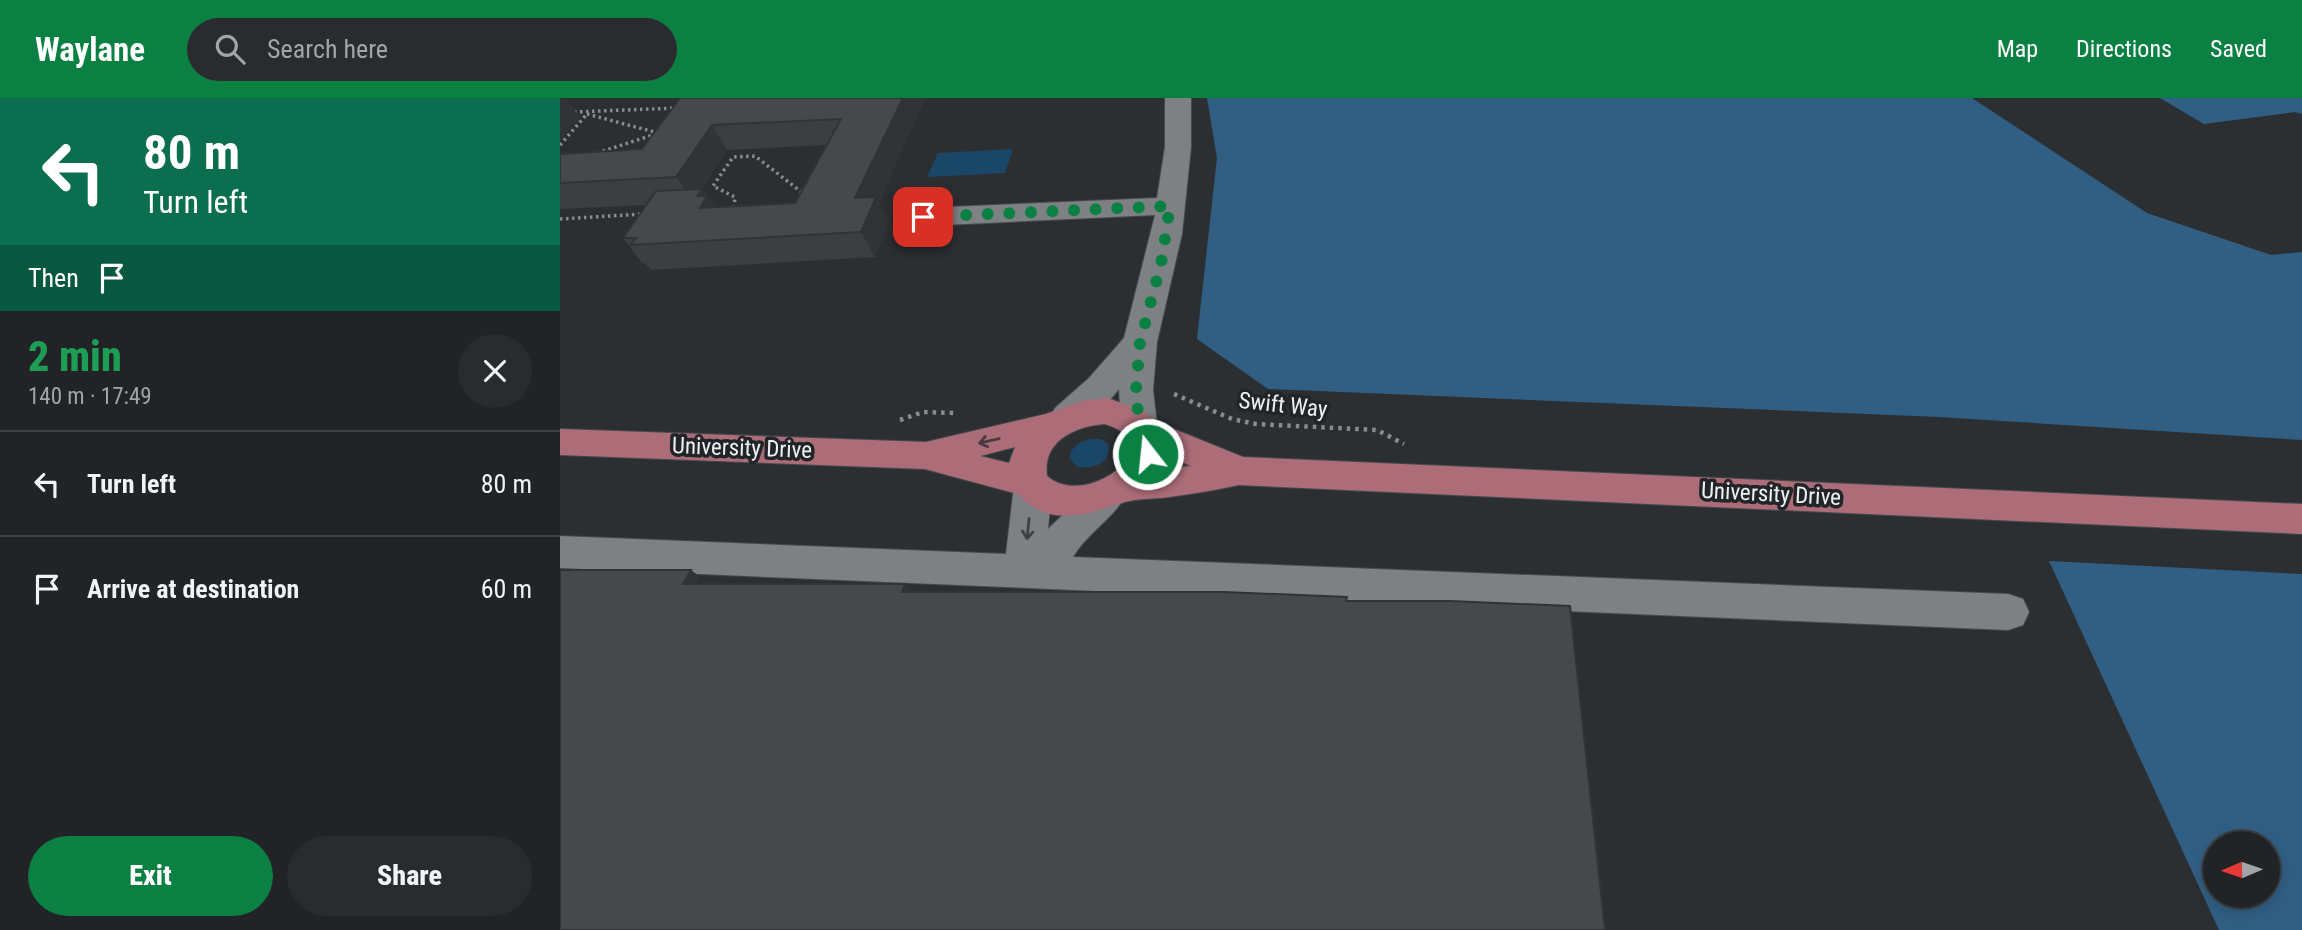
<!DOCTYPE html>
<html lang="en">
<head>
<meta charset="utf-8">
<style>
	body { margin:0; font-family:"Roboto Condensed",sans-serif; background:#292b2e; color:#f1f3f6; height:100vh; display:flex; flex-direction:column; font-size:26px; white-space:nowrap }
	* { box-sizing:border-box; margin:0 }
	p { font-size:23px; color:#a2a4a7 }
	.icon { flex:none; width:38px; height:38px; fill:none; stroke:currentColor; stroke-width:2; stroke-linecap:round; stroke-linejoin:round }
	.map { position:relative; flex:1; overflow:hidden }
	.drawer { display:flex; flex-direction:column; background:#212326; width:560px }
	.drawer>* { flex:none }
	.hud { background:#0b6e4f; color:#fff; overflow:hidden }
	.needle { width:46px; rotate:268deg }
	.buttons { position:absolute; left:1643px; top:733px; display:grid; gap:14px }
	.buttons a { display:grid; place-items:center; width:77px; height:77px; border-radius:50%; background:#212326; box-shadow:0 4px 18px #0003,0 0 0 2px #3e4043; font-size:35px }
	.pin { position:absolute; display:grid; place-items:center; width:60px; height:60px; color:#fff; margin:-30px; border-radius:14px; box-shadow:0 4px 10px #0006 }
	.me { position:absolute; width:77px; margin:-38px; rotate:344deg; stroke-linejoin:round; filter:drop-shadow(0 0 5px #0008) }
	.turn { display:flex; align-items:center; gap:24px; height:147px; padding:0 28px; font-size:32px }
	.turn .icon { width:91px; height:91px; stroke-width:2.5 }
	.turn b { display:block; font-size:49px; line-height:60px }
	.then { display:flex; align-items:center; height:66px; padding:0 28px; background:#0003; gap:14px; font-size:26px }
	.round { display:grid; place-items:center; flex:none; width:74px; height:74px; border-radius:37px; background:#292b2e }
	.head { display:flex; align-items:center; justify-content:space-between; height:119px; padding:0 28px }
	h1 { font-size:42px; font-weight:800; line-height:52px; color:#1e9e55 }
	.primary-button { display:flex; gap:14px; margin-top:auto; padding:14px 28px }
	.primary-button a { flex:1; height:80px; border-radius:42px; background:#0b8043; color:#fff; font-size:28px; font-weight:800; line-height:80px; text-align:center }
	.primary-button a+a { background:#292b2e; color:#f1f3f6 }
	ul { padding:0; list-style:none }
	li { display:flex; align-items:center; gap:21px; height:105px; padding:0 28px; border-top:2px solid #3e4043 }
	li div { flex:1 }
	li b { display:block; font-size:26px }
	li em { font-style:normal }
	header { display:flex; align-items:center; gap:42px; box-sizing:border-box; height:98px; padding:0 35px; background:#0b8043; color:#fff }
	header strong { font-size:33px }
	nav { display:flex; gap:38px; margin-inline-start:auto; font-size:24px }
	.search { width:490px; height:63px; background:#292b2e; display:flex; align-items:center; gap:18px; box-sizing:border-box; padding:0 24px; border-radius:38px; color:#a2a4a7; font-size:26px }
	main { display:flex; flex:1; min-height:0 }
	.map>svg:first-child { display:block }
	.green { fill:#1a4667 }
	.forest { fill:#315f84; fill-rule:evenodd }
	.lines { fill:none; stroke-linecap:round; stroke-linejoin:round }
	.minor-casing { stroke:#484b4e; stroke-width:2 }
	.major-casing { stroke:#484b4e; stroke-width:2 }
	.path-far1 { stroke:#898c8e; stroke-width:3.5; stroke-dasharray:2.5 3.5; stroke-linecap:butt }
	.path { stroke:#898c8e; stroke-width:4.5; stroke-dasharray:3.5 5; stroke-linecap:butt }
	.minor { fill:#7d8184; fill-rule:evenodd }
	.major { fill:#ac6d78; fill-rule:evenodd }
	.wall { fill:#3c3f41; fill-rule:evenodd }
	.shaded-wall { fill:#313335 }
	.building { fill:#46494c; stroke:#313335; stroke-width:2 }
	.oneway { stroke:#4b3b40 }
	.oneway2 { stroke:#3d4144 }
	.route { stroke:#0b8043; stroke-width:12; stroke-dasharray:0 21.6 }
	.labels { text-anchor:middle; dominant-baseline:central; stroke-width:7; stroke-linejoin:round; paint-order:stroke }
	.street-label { font-size:23px; fill:#edeff1; stroke:#222528 }
</style>
</head>
<body>
<header>
<strong>Waylane</strong>
<div class="search"><svg class="icon" aria-label="search" viewBox="0 0 24 24"><circle cx="10" cy="10" r="6"/><path d="M15 15l6 6"/></svg>Search here</div>
<nav><a>Map</a><a>Directions</a><a>Saved</a></nav>
</header>
<main>
<section class="drawer">
<div class="hud">
<div class="turn"><svg class="icon" aria-label="left" viewBox="0 0 24 24"><path d="M17 20v-9H6M10 6l-5 5 5 5"/></svg><div><b>80 m</b>Turn left</div></div>
<div class="then">Then<svg class="icon" aria-label="arrive" viewBox="0 0 24 24"><path d="M6 21V4h12l-3 4 3 4H6"/></svg></div>
</div>
<div class="head"><div><h1>2 min</h1><p>140 m · 17:49</p></div><a class="round"><svg class="icon" aria-label="close" viewBox="0 0 24 24"><path d="M6 6l12 12M18 6L6 18"/></svg></a></div>
<ul>
<li><svg class="icon" aria-label="left" viewBox="0 0 24 24"><path d="M17 20v-9H6M10 6l-5 5 5 5"/></svg><div><b>Turn left</b></div><em>80 m</em></li>
<li><svg class="icon" aria-label="arrive" viewBox="0 0 24 24"><path d="M6 21V4h12l-3 4 3 4H6"/></svg><div><b>Arrive at destination</b></div><em>60 m</em></li>
</ul>
<div class="primary-button"><a>Exit</a><a>Share</a></div>
</section>
<div class="map">
<svg width="1742" height="832" viewBox="0 0 1742 832">
	<rect width="100%" height="100%" fill="#2c2f32"/>
	<g class="green">
		<path d="M453 51 445 75 367 79 378 55Z"/>
		<path d="M530 341H541L548 346C553 365 533 371 517 369L509 359 512 352 519 345Z"/>
	</g>
	<g class="forest">
		<path d="M647 0H1412L1587 115 1711 157 1742 154V342L1379 319 708 291 637 241 657 60Z"/>
		<path d="M1600 0H1742V16L1735 14 1644 26Z"/>
		<path d="M1489 463 1742 476V832H1659ZM1656 746H1708V798H1656Z"/>
	</g>
	<g class="lines">
		<g class="minor-casing">
			<g id="minor">
				<path d="M605 0H631V49L622 136 597 244 593 292 597 326 592 335 579 339 566 335 561 326 559 291C543 310 522 336 495 328L490 319 495 310 529 280 564 240 595 117 364 128 354 125 349 119 354 113 364 110 597 100 605 49Z"/>
				<path d="M473 374 486 378 492 388 488 431 534 387 547 382 560 387 566 397C553 421 527 435 513 459L1448 496 1463 501 1469 514 1463 527 1448 532 0 470V438L446 456 454 388 460 378Z"/>
			</g>
		</g>
		<g class="major-casing">
			<path id="major" d="M548 300 587 315 594 323 683 359 1742 406V436L679 387C656 392 632 396 609 399 595 401 578 400 565 404 528 416 490 431 458 396L365 371 0 357V331L366 344 486 316 522 303ZM545 326C553 329 563 332 568 340 583 368 518 406 487 378 482 343 515 328 545 326ZM455 349 449 365 420 358ZM605 357 631 368 598 371Z"/>
		</g>
		<g class="path-far1">
			<path d="M14 14 117 10"/>
			<path d="M27 16 98 35"/>
			<path d="M0 47 27 16"/>
			<path d="M37 55 96 36"/>
			<path d="M174 110 175 99 153 88 173 59 195 58 244 96"/>
			<path d="M0 121 83 116"/>
		</g>
		<g class="path">
			<path d="M614 296 672 321 696 326 817 332 844 346"/>
			<path d="M340 322 363 314 396 315"/>
		</g>
		<use href="#minor" class="minor"/>
		<use href="#major" class="major"/>
	</g>
	<path class="wall" d="M120 0H365L319 104 329 124 315 159 91 172 85 165 83 166 63 140 86 107 0 111V56L82 51ZM266 47 235 105 155 109 142 91 167 52Z"/>
	<g class="shaded-wall">
		<path d="M0 0H6L20 19 0 43Z"/>
		<path d="M343 0H365L319 104 329 124 315 159 301 134 295 100Z"/>
		<path d="M152 27 167 52 142 91 164 123 140 110 133 104 116 79Z"/>
		<path d="M131 472 140 479 132 494 123 486Z"/>
		<path d="M345 486 351 494H342Z"/>
	</g>
	<g class="building">
		<path d="M120 0H343L295 100 316 99 301 134 71 147 76 140H63L96 93 142 91 137 98H147L140 110 235 105 281 21 152 27 116 79 0 85V56L82 51Z"/>
		<path d="M0 472H131L123 486H345L342 494H664L787 499 786 503H890L1010 508 1045 832H0Z"/>
	</g>
	<defs><path id="oneway-shaft" d="M-6 0H5M1.5-3L5.5 0L1.5 3" fill="none" stroke-width="1.6" stroke-linecap="round" stroke-linejoin="round" transform="scale(1.75)"/></defs>
	<use class="oneway" href="#oneway-shaft" transform="translate(429 343) rotate(167)"/>
	<use class="oneway2" href="#oneway-shaft" transform="translate(468 431) rotate(96)"/>
	<g class="lines">
		<path class="route" d="M363 119 610 108 601 166 580 244 576 292 579 326 589 344 588 356"/>
	</g>
	<g class="labels">
		<g class="street-label">
			<text transform="translate(723 307) rotate(6)">Swift Way</text>
			<text transform="translate(182 350) rotate(2)">University Drive</text>
			<text transform="translate(1211 396) rotate(3)">University Drive</text>
		</g>
	</g>
</svg>
<div class="buttons">
<a><svg class="needle" viewBox="-14 -14 28 28"><path d="M0-13l5 13h-10z" fill="#e53935"/><path d="M0 13l5-13h-10z" fill="#a2a4a7"/></svg></a>
</div>
<div class="pin" style="left:363px;top:119px;background:#d93025"><svg class="icon" aria-label="arrive" viewBox="0 0 24 24"><path d="M6 21V4h12l-3 4 3 4H6"/></svg></div>
<svg class="me" style="left:588px;top:356px" viewBox="-20 -20 40 40"><circle r="17" fill="#0b8043" stroke="#fff" stroke-width="3"/><path d="M0-11L8 9 0 5-8 9z" fill="#fff"/></svg>
</div>
</main>
</body>
</html>
